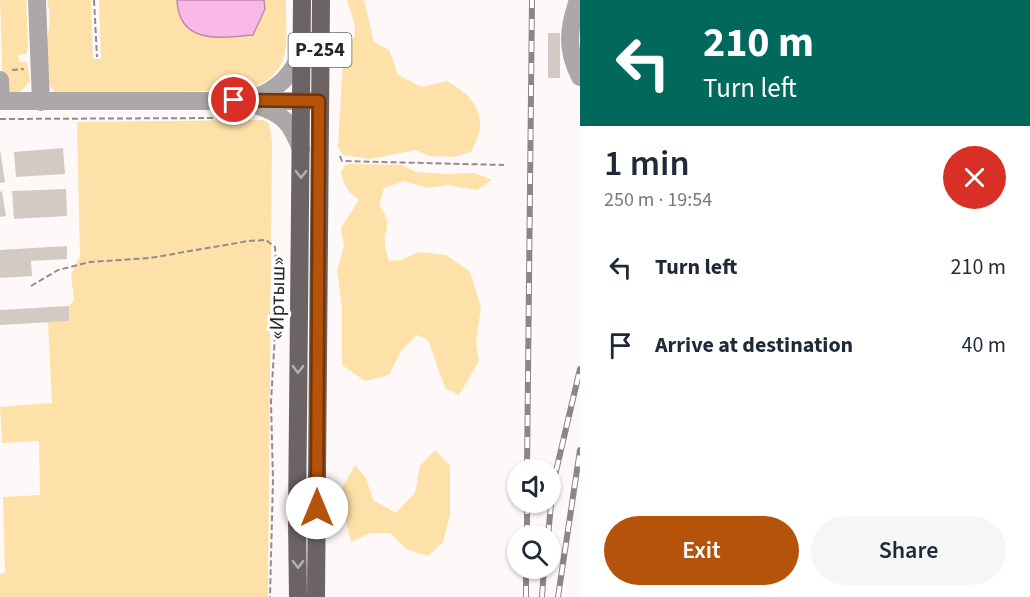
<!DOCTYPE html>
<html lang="en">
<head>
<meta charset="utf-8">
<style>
	body { margin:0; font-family:"Source Sans 3",sans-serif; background:#f6f6f7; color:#1f2937; height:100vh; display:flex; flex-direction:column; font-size:22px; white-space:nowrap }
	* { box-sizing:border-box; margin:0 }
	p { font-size:20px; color:#747a83 }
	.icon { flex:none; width:33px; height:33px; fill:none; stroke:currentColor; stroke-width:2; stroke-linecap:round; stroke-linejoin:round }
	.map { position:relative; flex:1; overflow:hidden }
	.drawer { display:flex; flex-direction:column; background:#fff; width:450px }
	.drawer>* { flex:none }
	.hud { background:#00695c; color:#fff; overflow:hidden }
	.buttons { position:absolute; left:507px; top:459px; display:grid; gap:12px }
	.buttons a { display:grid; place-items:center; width:54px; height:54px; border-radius:50%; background:#fff; box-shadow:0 2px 4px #0004; font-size:30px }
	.pin { position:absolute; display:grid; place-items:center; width:51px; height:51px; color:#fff; margin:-26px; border:3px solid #fff; border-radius:50%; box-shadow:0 2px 6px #0007 }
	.me { position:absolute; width:66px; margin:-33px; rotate:0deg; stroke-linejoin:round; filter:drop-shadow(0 0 4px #0008) }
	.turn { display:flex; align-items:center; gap:21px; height:126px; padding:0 24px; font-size:27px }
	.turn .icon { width:78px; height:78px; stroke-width:2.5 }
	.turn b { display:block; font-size:42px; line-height:51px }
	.round { display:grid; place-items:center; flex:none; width:63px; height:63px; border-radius:32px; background:#f6f6f7 }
	.headline { display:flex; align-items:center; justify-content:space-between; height:102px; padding:0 24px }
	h1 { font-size:36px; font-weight:600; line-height:45px }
	.primary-button { display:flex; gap:12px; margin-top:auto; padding:12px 24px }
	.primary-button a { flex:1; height:69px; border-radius:36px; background:#b45309; color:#fff; font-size:24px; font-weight:600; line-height:69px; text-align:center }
	.primary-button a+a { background:#f6f6f7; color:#1f2937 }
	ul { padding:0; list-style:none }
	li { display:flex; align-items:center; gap:18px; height:78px; padding:0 24px }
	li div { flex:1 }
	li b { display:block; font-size:22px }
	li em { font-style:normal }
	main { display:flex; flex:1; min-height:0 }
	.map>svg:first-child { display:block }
	.green { fill:#fee1a9 }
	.water { fill:#fab8e8; stroke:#bc8cae; stroke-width:1.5 }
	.building { fill:#d3cac4 }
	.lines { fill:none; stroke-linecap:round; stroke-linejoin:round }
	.path { stroke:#918d8c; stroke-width:2; stroke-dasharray:6 3; stroke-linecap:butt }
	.minor { stroke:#aca7a8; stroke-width:18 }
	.major { stroke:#6b6364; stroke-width:18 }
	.rail-casing { stroke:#8b8786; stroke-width:6 }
	.rail { stroke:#fff; stroke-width:4; stroke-dasharray:11; stroke-linecap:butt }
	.oneway { stroke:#b5b1b2 }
	.route-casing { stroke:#753606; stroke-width:15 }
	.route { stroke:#b45309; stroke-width:10 }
	.labels { text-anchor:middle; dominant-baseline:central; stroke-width:6; stroke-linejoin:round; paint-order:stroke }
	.shield { fill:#fff; stroke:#6a6766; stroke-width:1.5 }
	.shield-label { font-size:20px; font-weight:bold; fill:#2a2625 }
	.street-label { font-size:21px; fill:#2a2625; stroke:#fff }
</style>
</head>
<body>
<main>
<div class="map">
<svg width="580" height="597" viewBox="0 0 580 597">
	<rect width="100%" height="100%" fill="#fef9f8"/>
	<g class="green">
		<path d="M0 0H26L28 46 26 54 18 55 19 62H27L30 81 18 95 3 96Z"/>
		<path d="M47 0H91L93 59H101L99 0H286C285 44 296 71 248 90L56 94C31 65 57 33 47 0Z"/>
		<path d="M347 0H364L374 42 389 50 398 75 422 87 447 81C464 91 480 103 480 125 481 133 474 145 471 152L454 157 429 156 416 150 370 159 343 155 338 147 343 60 354 38 355 26Z"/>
		<path d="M264 120 269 124 272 141 268 597H0V574L5 573 3 497 40 495 39 441 2 443 0 407 52 403 48 322 69 321V306L74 300 71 274 80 256 77 122Z"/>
		<path d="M349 164 402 165 416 172 446 174 475 173 492 180 477 190 448 185 428 188 404 181 384 188 379 206C389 218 388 222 385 237 384 244 387 254 389 261L401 260 419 252 446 255 470 272 481 307 476 342 479 361 459 395 445 388 428 340 417 335 401 351 389 375 365 381 342 365V308L337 270 344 246 341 228 359 200C348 192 344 186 341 172L345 165Z"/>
		<path d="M435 450 450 466V515L443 542 428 556 408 550 390 533H371L351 542 339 493 355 465 366 478 373 500 396 513 415 493 420 466Z"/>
	</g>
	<path class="water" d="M177 0H264L265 9 253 35C220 38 179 45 177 0Z"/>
	<g class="building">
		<rect x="548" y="33" width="12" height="45"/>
		<path d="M63 148 65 174 16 177 14 152Z"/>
		<path d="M0 149 5 182 0 183Z"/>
		<path d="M66 189 67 216 14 219 12 191Z"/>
		<path d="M2 191 6 216 0 217V192Z"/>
		<path d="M67 246V259L31 261 32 276 0 278V250Z"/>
		<path d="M69 306V321L0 325V310Z"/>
	</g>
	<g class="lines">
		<g class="path">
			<path d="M94 0 97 57"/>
			<path d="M12 70 24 69"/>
			<path d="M0 119 219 118"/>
			<path d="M340 156 342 161 504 165"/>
			<path d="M31 286 58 270 90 262 150 258 248 241 266 240 275 247 278 284 271 402 273 479 270 597"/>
		</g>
		<g class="minor">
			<path d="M37 0 41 102"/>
			<path d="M578 0C568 29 566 49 580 77"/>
			<path d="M0 80 1 101"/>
			<path d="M253 98C277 91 292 75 302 52"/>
			<path d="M0 101H316"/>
			<path d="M255 105C284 114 290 122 301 149"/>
		</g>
		<g class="major">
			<path d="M298 597 297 519 302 0"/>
			<path d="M316 597 321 0"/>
		</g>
		<g class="rail-casing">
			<g id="rail">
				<path d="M527 470 532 0"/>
				<path d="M527 536V502"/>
				<path d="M548 536 553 484 580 369"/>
				<path d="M526 597V568"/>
				<path d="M542 597 544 568"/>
				<path d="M558 597 580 450"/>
			</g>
		</g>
		<use href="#rail" class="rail"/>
	</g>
	<defs><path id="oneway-chevron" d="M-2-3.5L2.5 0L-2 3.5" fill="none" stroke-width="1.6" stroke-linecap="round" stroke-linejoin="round" transform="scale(1.5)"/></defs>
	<g class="oneway">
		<use href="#oneway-chevron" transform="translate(301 174) rotate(91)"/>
		<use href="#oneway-chevron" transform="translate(298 369) rotate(91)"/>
		<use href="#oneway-chevron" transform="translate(298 564) rotate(89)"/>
	</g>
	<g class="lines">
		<g class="route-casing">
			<path id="route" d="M234 100 319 101 317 508"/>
		</g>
		<use href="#route" class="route"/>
	</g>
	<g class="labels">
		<rect class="shield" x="288.5" y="33" width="63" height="34" rx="4.5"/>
		<g class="shield-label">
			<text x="320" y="50">Р-254</text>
		</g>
		<g class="street-label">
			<text transform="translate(277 298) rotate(-89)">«Иртыш»</text>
		</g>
	</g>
</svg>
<div class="buttons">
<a><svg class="icon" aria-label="sound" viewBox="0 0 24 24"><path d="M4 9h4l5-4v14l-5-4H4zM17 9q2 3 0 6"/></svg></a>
<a><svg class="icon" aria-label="search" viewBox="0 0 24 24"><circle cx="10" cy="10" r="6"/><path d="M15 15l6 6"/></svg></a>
</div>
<div class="pin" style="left:234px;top:100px;background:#d93025"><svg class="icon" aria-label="arrive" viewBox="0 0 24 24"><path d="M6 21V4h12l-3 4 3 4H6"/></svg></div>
<svg class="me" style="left:317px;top:508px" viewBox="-20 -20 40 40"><circle r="19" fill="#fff"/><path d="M0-13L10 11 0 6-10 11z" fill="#b45309"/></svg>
</div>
<section class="drawer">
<div class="hud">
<div class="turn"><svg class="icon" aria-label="left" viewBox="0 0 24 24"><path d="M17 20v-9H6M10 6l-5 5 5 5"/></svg><div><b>210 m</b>Turn left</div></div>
</div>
<div class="headline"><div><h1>1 min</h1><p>250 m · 19:54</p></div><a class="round" style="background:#d93025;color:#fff"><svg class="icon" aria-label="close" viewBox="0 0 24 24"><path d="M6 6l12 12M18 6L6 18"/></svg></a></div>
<ul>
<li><svg class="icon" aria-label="left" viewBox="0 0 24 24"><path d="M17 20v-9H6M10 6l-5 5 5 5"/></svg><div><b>Turn left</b></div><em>210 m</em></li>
<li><svg class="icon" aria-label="arrive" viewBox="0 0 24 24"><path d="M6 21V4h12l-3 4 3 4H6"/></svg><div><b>Arrive at destination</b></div><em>40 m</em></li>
</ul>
<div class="primary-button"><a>Exit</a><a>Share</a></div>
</section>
</main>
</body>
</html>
